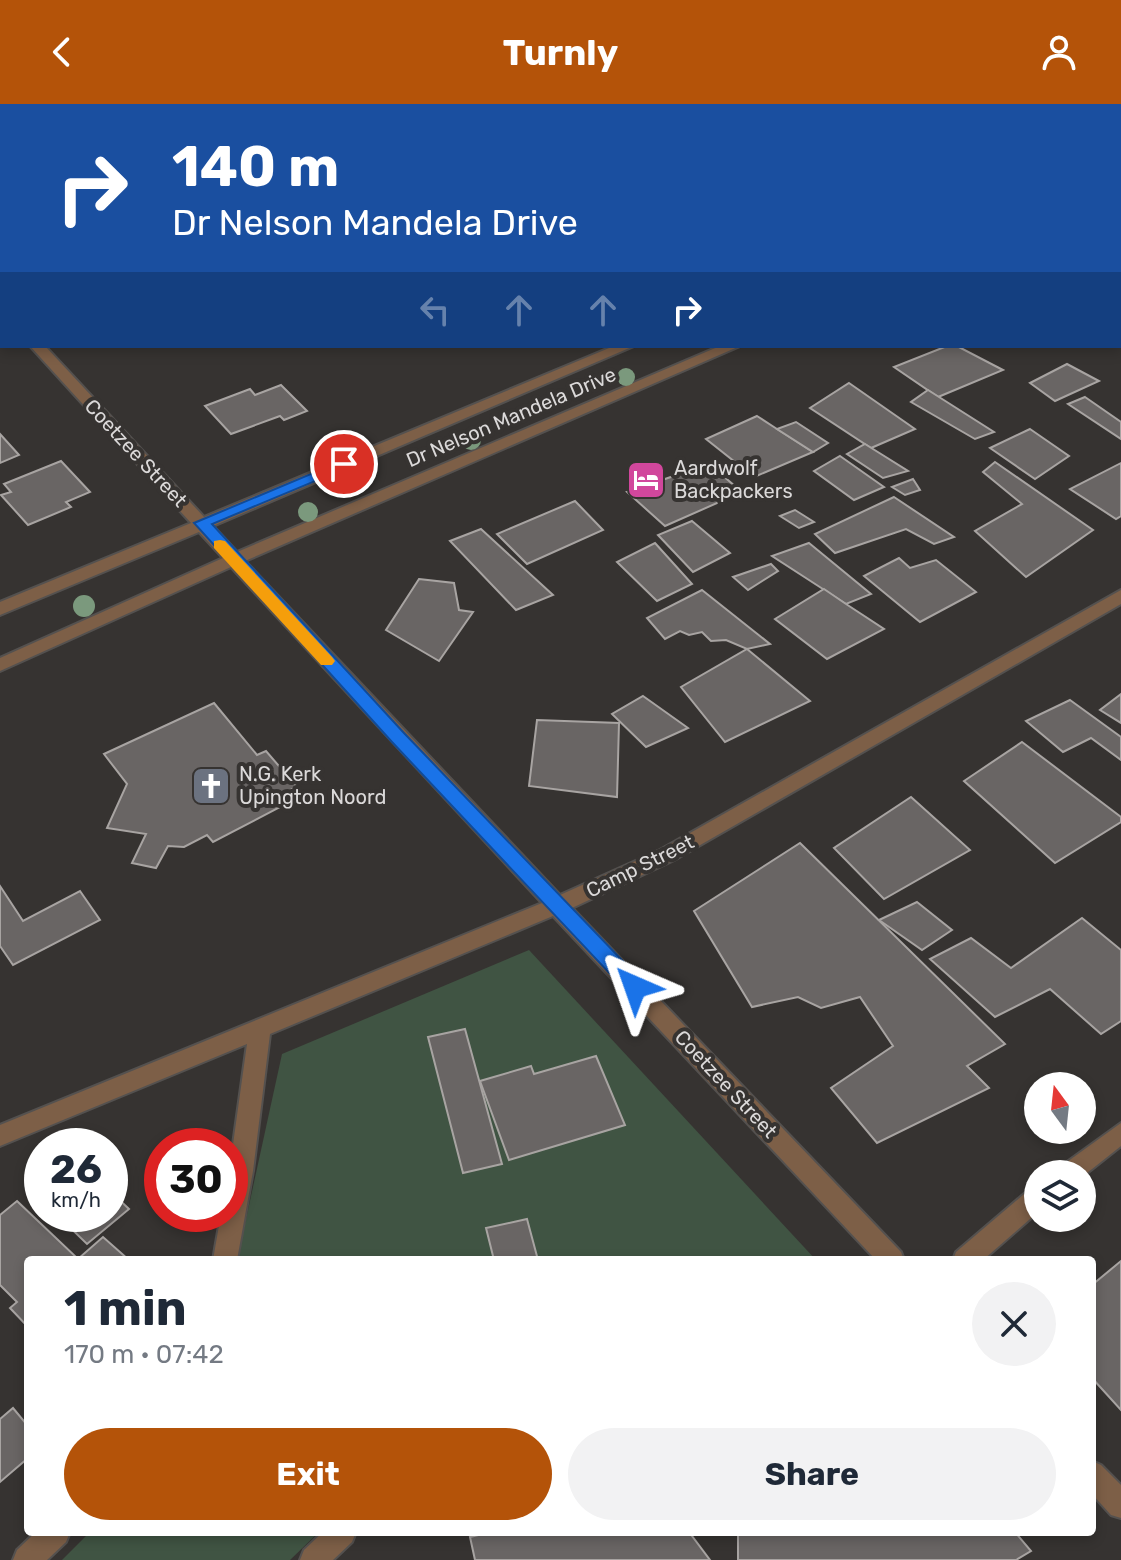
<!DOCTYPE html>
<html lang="en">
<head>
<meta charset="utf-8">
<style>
	body { margin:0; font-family:Rubik,sans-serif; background:#f2f2f3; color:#1f2937; height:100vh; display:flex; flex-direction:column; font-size:30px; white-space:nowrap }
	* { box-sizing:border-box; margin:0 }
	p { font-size:26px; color:#747a83 }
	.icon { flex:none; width:44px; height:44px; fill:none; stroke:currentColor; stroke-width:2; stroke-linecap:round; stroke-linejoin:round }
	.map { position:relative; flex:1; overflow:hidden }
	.drawer { position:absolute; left:24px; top:1152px; width:1072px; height:280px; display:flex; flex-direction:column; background:#fff; border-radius:8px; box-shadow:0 4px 12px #0003 }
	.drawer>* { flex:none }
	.banner { position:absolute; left:0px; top:0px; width:1122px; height:244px; box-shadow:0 4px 12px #0003; background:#1a4fa0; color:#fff; overflow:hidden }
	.needle { width:52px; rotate:345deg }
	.fabs { position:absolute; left:1024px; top:968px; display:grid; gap:16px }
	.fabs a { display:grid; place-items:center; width:72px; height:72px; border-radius:50%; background:#fff; box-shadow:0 4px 12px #0003; font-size:40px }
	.speed { position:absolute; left:24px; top:1024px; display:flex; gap:16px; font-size:40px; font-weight:700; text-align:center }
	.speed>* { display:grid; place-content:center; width:104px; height:104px; border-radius:50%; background:#fff; box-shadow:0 4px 12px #0003; line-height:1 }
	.speed small { font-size:20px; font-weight:400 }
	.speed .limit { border:12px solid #d22; background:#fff; color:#111 }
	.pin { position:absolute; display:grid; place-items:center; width:68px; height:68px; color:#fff; margin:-34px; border:4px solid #fff; border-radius:50%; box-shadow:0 2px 8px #0007 }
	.me { position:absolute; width:88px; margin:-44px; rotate:317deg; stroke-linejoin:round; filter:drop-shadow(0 0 6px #0008) }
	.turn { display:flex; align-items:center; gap:28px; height:168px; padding:0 40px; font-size:36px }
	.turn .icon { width:104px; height:104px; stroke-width:2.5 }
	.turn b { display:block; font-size:56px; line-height:68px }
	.lanes { display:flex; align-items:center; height:76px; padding:0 40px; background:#0003; justify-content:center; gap:40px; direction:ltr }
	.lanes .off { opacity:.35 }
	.round { display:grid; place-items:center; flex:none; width:84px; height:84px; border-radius:42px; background:#f2f2f3 }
	.headline { display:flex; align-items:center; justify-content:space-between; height:136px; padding:0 40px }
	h1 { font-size:48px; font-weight:700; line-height:60px }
	.primary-button { display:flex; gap:16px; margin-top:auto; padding:16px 40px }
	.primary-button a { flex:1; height:92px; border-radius:48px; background:#b45309; color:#fff; font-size:32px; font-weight:700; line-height:92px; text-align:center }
	.primary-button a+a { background:#f2f2f3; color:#1f2937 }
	header { display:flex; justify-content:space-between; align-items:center; height:104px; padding:0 40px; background:#b45309; color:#fff; font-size:36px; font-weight:700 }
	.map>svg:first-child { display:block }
	.green { fill:#405443 }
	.building { fill:#696564; stroke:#a8a4a2; stroke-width:2 }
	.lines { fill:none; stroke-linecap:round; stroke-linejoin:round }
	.minor-casing { stroke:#54514f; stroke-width:4 }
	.minor { fill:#7d5f47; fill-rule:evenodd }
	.tree { fill:#7b997d }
	.route { fill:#1a73e8; stroke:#114b97; stroke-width:2 }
	.slow { fill:#f59e0b }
	.labels { text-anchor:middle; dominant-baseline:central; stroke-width:8; stroke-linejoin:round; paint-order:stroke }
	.street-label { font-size:20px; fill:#dbd9d9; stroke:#363331 }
	.poi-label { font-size:20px; fill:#dbd9d9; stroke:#363331; text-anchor:start }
</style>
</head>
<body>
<header><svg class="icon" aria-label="back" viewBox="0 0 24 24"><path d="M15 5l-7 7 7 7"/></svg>Turnly<svg class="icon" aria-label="person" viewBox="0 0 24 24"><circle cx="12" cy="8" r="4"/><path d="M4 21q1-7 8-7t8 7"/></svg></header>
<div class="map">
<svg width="1121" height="1456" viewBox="0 0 1121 1456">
	<rect width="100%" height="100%" fill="#363331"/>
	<g class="green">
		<path d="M529 846 816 1156H237L282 950Z"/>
		<path d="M90 1428H319L290 1456H62Z"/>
	</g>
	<g class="building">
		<path d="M947 242H957L1003 266 938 293 894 263Z"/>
		<path d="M1067 260 1099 277 1055 297 1030 279Z"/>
		<path d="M849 279 915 325 871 344 810 304Z"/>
		<path d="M281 281 307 307 284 316 280 312 231 330 205 302 250 285 255 291Z"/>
		<path d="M928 286 994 328 975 335 911 298Z"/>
		<path d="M1085 293 1121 318V335L1068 300Z"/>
		<path d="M757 312 777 325 813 348 754 373 706 335Z"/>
		<path d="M796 318 828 339 813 348 777 325Z"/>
		<path d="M1030 325 1069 352 1035 375 990 344Z"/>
		<path d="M0 330 19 351 0 359Z"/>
		<path d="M865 340 908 367 883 374 847 350Z"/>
		<path d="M840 352 884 383 854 396 814 367Z"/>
		<path d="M61 357 90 388 66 398 71 403 28 421 1 391 11 388 4 380Z"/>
		<path d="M995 358 1093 426 1026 473 975 427 1022 400 983 368Z"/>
		<path d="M1121 359V412L1116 415 1070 385Z"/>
		<path d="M709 360 742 388 665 422 627 388Z"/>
		<path d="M913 375 920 386 905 391 892 383Z"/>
		<path d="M894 393 954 433 934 440 906 425 835 449 815 430Z"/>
		<path d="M575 397 603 426 527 460 497 430Z"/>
		<path d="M795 406 814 418 799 424 780 412Z"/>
		<path d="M692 417 730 449 693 468 658 431Z"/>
		<path d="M481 425 553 491 516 506 450 437Z"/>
		<path d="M655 439 692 480 657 497 617 458Z"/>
		<path d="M809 439 871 490 846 500 772 452Z"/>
		<path d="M899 454 910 464 936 456 976 488 920 518 864 472Z"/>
		<path d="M771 460 778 467 748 486 733 473Z"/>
		<path d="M419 475 454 479 459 506 473 508 439 557 386 526Z"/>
		<path d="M824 485 846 500 884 525 827 555 775 515Z"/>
		<path d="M702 486 770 540 747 545 726 536 711 537 702 528 689 531 680 527 665 535 647 514Z"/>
		<path d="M747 545 810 597 725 638 681 583Z"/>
		<path d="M1121 590V619L1100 606Z"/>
		<path d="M643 592 688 624 646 643 612 610Z"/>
		<path d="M1070 596 1121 633V656L1091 634 1063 648 1026 617Z"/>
		<path d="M214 599 257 651 266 647 297 683 284 689V701L213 738 207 731 184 743 168 742 156 764 132 759 146 730 107 724 127 680 104 650Z"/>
		<path d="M537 616 619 619 617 693 529 682Z"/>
		<path d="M1022 638 1121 713V718L1055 759 964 677Z"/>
		<path d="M911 693 970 746 884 795 834 744Z"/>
		<path d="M800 739 1005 940 967 962 989 984 877 1039 831 984 893 942 860 893 821 904 798 893 752 903 694 807Z"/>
		<path d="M0 782 23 817 80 787 100 816 13 861 0 842Z"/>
		<path d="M917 798 952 826 922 846 879 816Z"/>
		<path d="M1082 814 1121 846V917L1101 930 1050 885 995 913 930 855 971 834 1011 864Z"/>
		<path d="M465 925 502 1060 463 1069 428 933Z"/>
		<path d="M596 952 625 1021 509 1056 480 977 531 962 534 970Z"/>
		<path d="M42 1069V1097L26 1082Z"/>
		<path d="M110 1087 129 1105 87 1140 56 1110H110Z"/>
		<path d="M17 1097 78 1155 103 1133 129 1156H28V1223L10 1204 17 1198 0 1181V1111Z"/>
		<path d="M527 1115 538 1156H494L486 1124Z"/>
		<path d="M1121 1157V1306L1092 1274V1181Z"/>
		<path d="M13 1304 28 1322V1354L0 1378V1315Z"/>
		<path d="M491 1428H689L710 1456H475L470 1433Z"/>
		<path d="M738 1428H1015L1031 1447 1016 1456H738Z"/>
	</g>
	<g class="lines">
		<g class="minor-casing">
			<g id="minor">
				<rect x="1120" y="30" width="1" height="8"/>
				<path d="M1121 71V80H1120V71Z"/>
				<rect x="0" y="198" width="2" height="10"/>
				<path d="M30 242H45L204 413 614 242H634L213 422 237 448 720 242H740L245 457 560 791 660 746 1121 486V500L674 756 572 804 901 1148 904 1156H876L553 812 270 930 253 1067 237 1156H213L221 1110H230V1062L247 940 0 1042V1021L542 799 231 463 0 567V554L223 454 199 428 0 511V498L191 419Z"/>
				<path d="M1121 1019V1042L1082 1073V1070H1056L1060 1063Z"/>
				<path d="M1038 1082V1108L983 1156H953L956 1148 1030 1085Z"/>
				<path d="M1092 1357 1101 1361 1121 1381V1414L1111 1411 1092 1390Z"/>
				<path d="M36 1428H70L66 1438 47 1456H13L17 1446Z"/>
				<path d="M323 1428H356L352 1438 333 1456H300L304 1446Z"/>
			</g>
		</g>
		<use href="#minor" class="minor"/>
	</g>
	<g class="tree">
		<circle cx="626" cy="273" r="9"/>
		<circle cx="471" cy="336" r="10"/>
		<circle cx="308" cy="408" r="10"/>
		<circle cx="84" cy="502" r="11"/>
	</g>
	<path class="route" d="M344 356 351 360 349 363 212 420 404 629 642 877 645 883 642 889H628L392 638 194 419Z"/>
	<path class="slow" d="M220 436 225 437 332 553 335 557 332 561H321L214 444V437Z"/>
	<defs>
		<g id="hotel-square" transform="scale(2)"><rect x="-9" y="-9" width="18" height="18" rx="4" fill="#d1479c" stroke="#363331"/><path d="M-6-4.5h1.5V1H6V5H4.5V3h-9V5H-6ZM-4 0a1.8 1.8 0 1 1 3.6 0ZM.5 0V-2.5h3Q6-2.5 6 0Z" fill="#fff"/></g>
		<g id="church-square" transform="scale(2)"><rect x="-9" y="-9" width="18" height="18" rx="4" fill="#6b7280" stroke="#363331"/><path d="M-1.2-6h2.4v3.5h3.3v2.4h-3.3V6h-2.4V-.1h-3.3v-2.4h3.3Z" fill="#fff"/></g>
	</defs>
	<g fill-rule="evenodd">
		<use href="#hotel-square" x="646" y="376"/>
		<use href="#church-square" x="211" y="682"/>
	</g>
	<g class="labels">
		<g class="street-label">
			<text transform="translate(511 313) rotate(-23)">Dr Nelson Mandela Drive</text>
			<text transform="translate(136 349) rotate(47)">Coetzee Street</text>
			<text transform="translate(640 762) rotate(-26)">Camp Street</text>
			<text transform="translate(726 980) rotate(47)">Coetzee Street</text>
		</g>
		<g class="poi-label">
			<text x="674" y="364">Aardwolf<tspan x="674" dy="23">Backpackers</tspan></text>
			<text x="239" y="670">N.G. Kerk<tspan x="239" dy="23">Upington Noord</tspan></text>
		</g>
	</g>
</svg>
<div class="fabs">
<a><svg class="needle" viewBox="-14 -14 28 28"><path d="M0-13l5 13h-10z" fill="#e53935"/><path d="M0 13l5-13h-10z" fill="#747a83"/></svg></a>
<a><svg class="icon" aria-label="layers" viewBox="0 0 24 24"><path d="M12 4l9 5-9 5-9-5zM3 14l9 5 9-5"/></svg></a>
</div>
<div class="speed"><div>26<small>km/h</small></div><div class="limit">30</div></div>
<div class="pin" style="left:344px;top:360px;background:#d93025"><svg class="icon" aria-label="arrive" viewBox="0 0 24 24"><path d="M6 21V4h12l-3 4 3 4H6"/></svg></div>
<svg class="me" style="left:635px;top:883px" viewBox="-20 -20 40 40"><path d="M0-17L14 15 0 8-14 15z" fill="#1a73e8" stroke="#fff" stroke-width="4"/></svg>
<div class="banner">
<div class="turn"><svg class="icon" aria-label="right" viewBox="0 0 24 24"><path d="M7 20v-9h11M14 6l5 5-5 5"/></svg><div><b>140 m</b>Dr Nelson Mandela Drive</div></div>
<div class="lanes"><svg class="icon off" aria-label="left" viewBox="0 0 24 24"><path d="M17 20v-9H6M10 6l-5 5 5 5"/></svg><svg class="icon off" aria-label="ahead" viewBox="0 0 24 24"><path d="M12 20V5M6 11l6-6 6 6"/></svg><svg class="icon off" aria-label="ahead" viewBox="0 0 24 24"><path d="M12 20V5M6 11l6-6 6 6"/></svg><svg class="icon" aria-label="right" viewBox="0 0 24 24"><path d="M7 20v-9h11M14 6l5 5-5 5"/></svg></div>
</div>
<section class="drawer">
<div class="headline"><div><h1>1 min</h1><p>170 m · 07:42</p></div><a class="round"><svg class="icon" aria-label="close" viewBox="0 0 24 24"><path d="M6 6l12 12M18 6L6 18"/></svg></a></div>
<div class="primary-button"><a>Exit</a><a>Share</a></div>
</section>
</div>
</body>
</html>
